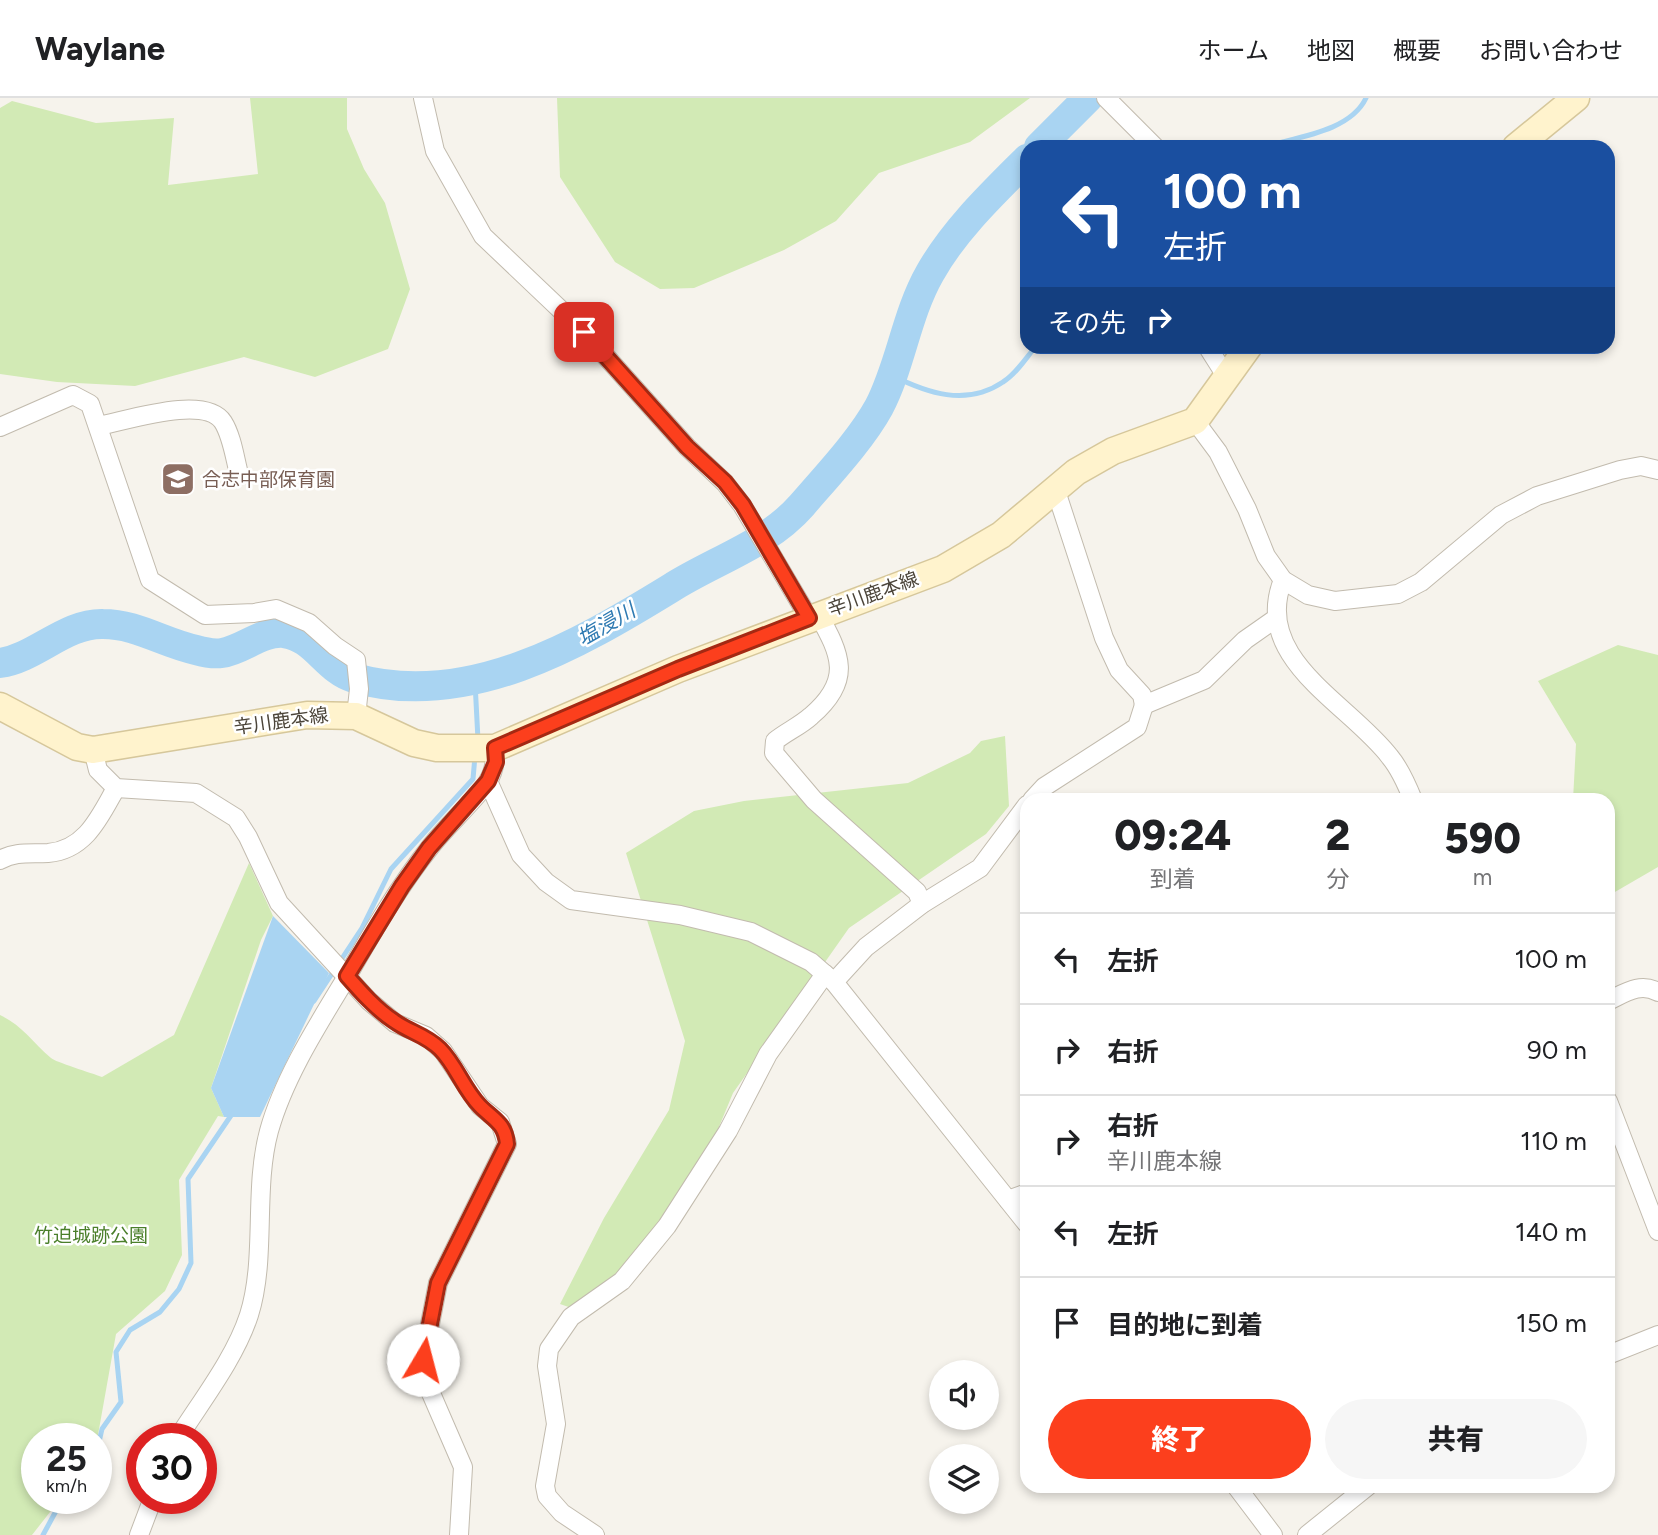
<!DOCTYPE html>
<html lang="ja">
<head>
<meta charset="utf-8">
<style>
	body { margin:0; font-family:Figtree,"Noto Sans JP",sans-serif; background:#f6f6f6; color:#202124; height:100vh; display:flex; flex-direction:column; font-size:26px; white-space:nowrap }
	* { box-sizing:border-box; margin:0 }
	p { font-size:23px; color:#757577 }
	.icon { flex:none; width:38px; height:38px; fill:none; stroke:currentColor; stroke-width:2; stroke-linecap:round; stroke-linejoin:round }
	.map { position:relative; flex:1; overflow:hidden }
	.details { position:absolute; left:1020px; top:695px; width:595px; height:700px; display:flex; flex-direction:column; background:#fff; border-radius:21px; box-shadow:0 4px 10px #0003 }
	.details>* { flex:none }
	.top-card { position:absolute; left:1020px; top:42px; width:595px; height:214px; border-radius:21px; box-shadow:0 4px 10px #0003; background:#1a4fa0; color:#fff; overflow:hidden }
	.buttons { position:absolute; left:929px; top:1262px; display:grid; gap:14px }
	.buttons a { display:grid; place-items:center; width:70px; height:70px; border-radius:50%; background:#fff; box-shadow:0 4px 10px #0003; font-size:35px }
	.speed { position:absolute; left:21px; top:1325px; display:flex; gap:14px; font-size:35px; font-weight:700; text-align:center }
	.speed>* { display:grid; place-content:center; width:91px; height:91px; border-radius:50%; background:#fff; box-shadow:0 4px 10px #0003; line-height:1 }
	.speed small { font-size:18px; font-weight:400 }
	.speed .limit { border:10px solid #d22; background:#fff; color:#111 }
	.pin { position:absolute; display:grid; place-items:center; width:60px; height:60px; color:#fff; margin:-30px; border-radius:14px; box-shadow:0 4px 10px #0006 }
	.me { position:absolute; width:77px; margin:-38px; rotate:8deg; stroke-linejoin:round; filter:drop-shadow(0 0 5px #0008) }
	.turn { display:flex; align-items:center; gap:24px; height:147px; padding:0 28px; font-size:32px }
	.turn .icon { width:91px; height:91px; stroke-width:2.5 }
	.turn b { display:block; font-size:49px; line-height:60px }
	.then { display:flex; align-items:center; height:66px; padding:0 28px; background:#0003; gap:14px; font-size:26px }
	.eta { display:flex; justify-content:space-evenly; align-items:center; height:119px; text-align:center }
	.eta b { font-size:42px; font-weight:800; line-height:49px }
	.primary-button { display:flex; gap:14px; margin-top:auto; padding:14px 28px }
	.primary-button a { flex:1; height:80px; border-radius:42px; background:#fc3f1d; color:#fff; font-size:28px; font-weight:800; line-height:80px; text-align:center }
	.primary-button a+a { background:#f6f6f6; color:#202124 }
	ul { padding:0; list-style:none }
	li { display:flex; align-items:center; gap:21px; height:91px; padding:0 28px; border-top:2px solid #e0e0e0 }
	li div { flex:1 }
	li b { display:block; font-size:26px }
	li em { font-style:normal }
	header { display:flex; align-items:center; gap:42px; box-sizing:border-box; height:98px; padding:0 35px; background:#fff; border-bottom:2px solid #e0e0e0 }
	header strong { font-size:33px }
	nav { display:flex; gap:38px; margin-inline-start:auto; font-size:24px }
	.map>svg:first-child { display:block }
	.green { fill:#d2eab5 }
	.water { fill:#a9d4f2 }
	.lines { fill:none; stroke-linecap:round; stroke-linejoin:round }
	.stream { stroke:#a9d4f2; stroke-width:5 }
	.river { stroke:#a9d4f2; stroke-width:30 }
	.minor-casing { stroke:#c2bbae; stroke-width:20 }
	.secondary-casing { stroke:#d6c79b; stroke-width:29 }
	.minor { stroke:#fff; stroke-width:18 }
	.secondary { stroke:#fff3cd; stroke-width:26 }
	.route-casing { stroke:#a42913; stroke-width:18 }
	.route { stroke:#fc3f1d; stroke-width:12 }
	.labels { text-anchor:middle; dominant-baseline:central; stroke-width:5; stroke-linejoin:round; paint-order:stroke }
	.education-label { font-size:19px; fill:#785e54; stroke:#fff; text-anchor:start }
	.street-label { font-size:19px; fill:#4b4439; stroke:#fff }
	.park-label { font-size:19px; fill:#4a7f2a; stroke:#fff }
	.water-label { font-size:21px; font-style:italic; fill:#2e7ab2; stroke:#fff }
</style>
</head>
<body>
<header>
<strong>Waylane</strong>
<nav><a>ホーム</a><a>地図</a><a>概要</a><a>お問い合わせ</a></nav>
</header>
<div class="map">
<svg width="1658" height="1437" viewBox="0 0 1658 1437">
	<rect width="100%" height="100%" fill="#f6f3ec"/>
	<g class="green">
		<path d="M250 0H347V31L364 71 385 105 410 191 388 251 315 279 244 259 135 288 57 284 0 276V10L12 3 96 25 174 20 168 87 258 76Z"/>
		<path d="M557 0H1030L970 44 879 75 836 123 784 152 694 190 660 191 615 164 560 79Z"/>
		<path d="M1618 547 1658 557V769L1608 798V702H1573L1576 646 1538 583Z"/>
		<path d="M1005 638 1009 708 986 736 849 830 733 995 704 1065 663 1129 583 1214 560 1206 604 1120 669 1012 685 943 626 755 694 713 744 703 908 685 970 655 981 643Z"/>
		<path d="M249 765 273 818 261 842 211 990 224 1019 218 1018 179 1082 182 1157 165 1193 116 1236 96 1348V1340H37V1400H61L32 1437H0V917C22 927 33 945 51 960 55 964 92 975 102 979L174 937Z"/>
	</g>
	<path class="water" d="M273 818 329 875 260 1019H224L211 990Z"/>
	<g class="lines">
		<g class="stream">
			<path d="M1263 49C1296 39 1350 34 1366 0"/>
			<path d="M891 277C927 295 966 309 1003 284 1016 276 1026 260 1036 248"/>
			<path d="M475 584 478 642"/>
			<path d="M314 903 362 830 391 771 473 681 475 658"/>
			<path d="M96 1357 102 1331 121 1304 116 1254 130 1232 160 1214 179 1191 191 1165 188 1081 232 1016"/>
			<path d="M43 1437 63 1400"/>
		</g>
		<g class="river">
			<path d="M1039 49 1088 0"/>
			<path d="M0 565C36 560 65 525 103 526 137 526 163 545 196 552 203 554 215 556 222 555 243 552 261 533 284 535 315 539 326 572 354 580 467 612 578 547 671 490 715 462 767 447 802 407 826 379 861 342 879 309 901 267 906 217 930 175 954 132 993 95 1027 61"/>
		</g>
		<g class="minor-casing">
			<g id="minor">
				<path d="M423 0 435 53 483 138 584 234 687 349 725 385 742 407 809 520"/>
				<path d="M1106 0 1155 49"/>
				<path d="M1207 248 1226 278"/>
				<path d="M1195 323 1218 354 1247 411 1266 458 1283 482 1308 497 1335 503 1398 496 1421 484 1501 417 1537 398 1620 372 1641 368 1658 372"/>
				<path d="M98 328C126 323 205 296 223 324 232 338 235 361 239 376"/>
				<path d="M0 329 73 297 90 306 150 482 205 517 254 515 276 511 309 525 335 548 356 562 359 591 356 618"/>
				<path d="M1056 393 1104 540 1119 572 1142 597 1144 607 1204 582 1245 542 1275 521"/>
				<path d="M1283 482C1251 561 1350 606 1390 659 1400 671 1407 687 1413 702"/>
				<path d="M818 516C841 557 853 582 811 618 800 628 786 634 775 643L774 655 814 702 917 794 922 806"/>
				<path d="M93 652 98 672 116 690 196 695 236 720 248 739 279 805 369 903 395 925 426 938 443 953 480 1008 500 1024 507 1046 438 1185 423 1262 427 1286 463 1369 459 1437"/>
				<path d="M488 683 521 757 546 784 571 802 680 817 751 834 811 864 834 884 1027 1126"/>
				<path d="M1032 702 1044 689 1137 629 1144 607"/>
				<path d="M0 762C16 753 30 756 48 755 86 752 100 718 116 690"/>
				<path d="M834 884 866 849 922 806 980 770 1027 707"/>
				<path d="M1608 903C1625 895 1640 884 1658 894"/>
				<path d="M1608 1003 1658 1133"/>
				<path d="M1008 1102 1027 1095"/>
				<path d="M1608 1257 1658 1237"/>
				<path d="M178 1340C202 1302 235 1260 249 1217 267 1160 253 1092 269 1033 284 979 319 925 348 877 373 833 399 788 431 748 448 727 470 707 487 685 494 674 496 662 495 650"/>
				<path d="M1236 1388 1273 1437"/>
				<path d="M139 1437 153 1400"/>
				<path d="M595 1437 562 1415 547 1398 545 1388 556 1326 547 1268 549 1251 571 1219 622 1183 667 1128 728 1033 768 956 825 876"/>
				<path d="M1307 1437 1368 1388"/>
			</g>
		</g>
		<g class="secondary-casing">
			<g id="secondary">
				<path d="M1516 49 1576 0"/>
				<path d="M0 608 77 649 93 652 307 617 356 618 414 645 437 650H495L678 571 943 471 1001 437 1076 374 1113 353 1195 323 1249 248"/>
			</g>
		</g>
		<use href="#minor" class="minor"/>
		<use href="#secondary" class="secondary"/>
	</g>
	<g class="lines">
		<g class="route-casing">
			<path id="route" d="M423 1262 438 1185 507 1046C505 1025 494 1022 480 1008 464 992 456 967 440 951 426 937 409 934 394 923 376 911 361 894 347 878L402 788 429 750 488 683 496 664 495 650 678 571 809 520 743 407 725 384 687 349 584 234"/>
		</g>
		<use href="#route" class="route"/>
	</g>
	<defs>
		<g id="school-square" transform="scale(1.75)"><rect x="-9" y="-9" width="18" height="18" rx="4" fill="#8d6e63" stroke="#fff"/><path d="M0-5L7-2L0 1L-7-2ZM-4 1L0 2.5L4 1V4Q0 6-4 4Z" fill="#fff"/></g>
	</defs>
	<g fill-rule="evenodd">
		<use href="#school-square" x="178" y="381"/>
	</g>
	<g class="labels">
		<g class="education-label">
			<text x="202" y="381">合志中部保育園</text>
		</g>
		<g class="street-label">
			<text transform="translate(873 496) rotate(-20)">辛川鹿本線</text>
			<text transform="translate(281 623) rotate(-8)">辛川鹿本線</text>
		</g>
		<g class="park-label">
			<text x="91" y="1137">竹迫城跡公園</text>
		</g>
		<g class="water-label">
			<text transform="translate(606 526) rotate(-30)">塩浸川</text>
		</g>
	</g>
</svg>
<div class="buttons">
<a><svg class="icon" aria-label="sound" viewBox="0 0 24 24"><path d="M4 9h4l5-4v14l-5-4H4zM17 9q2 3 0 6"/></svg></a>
<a><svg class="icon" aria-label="layers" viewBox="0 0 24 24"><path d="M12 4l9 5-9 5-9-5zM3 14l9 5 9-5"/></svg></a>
</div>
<div class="speed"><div>25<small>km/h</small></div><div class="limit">30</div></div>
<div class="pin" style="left:584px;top:234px;background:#d93025"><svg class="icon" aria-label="arrive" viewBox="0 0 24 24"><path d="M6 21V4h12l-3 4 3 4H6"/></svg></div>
<svg class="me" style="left:423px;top:1262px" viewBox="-20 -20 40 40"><circle r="19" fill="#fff"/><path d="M0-13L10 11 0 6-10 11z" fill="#fc3f1d"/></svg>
<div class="top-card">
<div class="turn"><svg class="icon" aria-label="left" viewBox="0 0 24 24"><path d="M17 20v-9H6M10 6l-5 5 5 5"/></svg><div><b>100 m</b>左折</div></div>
<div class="then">その先<svg class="icon" aria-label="right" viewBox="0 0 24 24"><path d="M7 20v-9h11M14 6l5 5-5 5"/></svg></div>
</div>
<section class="details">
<div class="eta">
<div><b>09:24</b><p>到着</p></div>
<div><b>2</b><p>分</p></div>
<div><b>590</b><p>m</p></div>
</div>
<ul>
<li><svg class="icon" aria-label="left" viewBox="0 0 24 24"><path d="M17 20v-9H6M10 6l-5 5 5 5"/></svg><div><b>左折</b></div><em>100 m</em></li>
<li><svg class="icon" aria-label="right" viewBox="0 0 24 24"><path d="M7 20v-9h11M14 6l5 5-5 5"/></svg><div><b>右折</b></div><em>90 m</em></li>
<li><svg class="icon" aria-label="right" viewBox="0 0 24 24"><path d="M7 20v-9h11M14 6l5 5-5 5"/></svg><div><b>右折</b><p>辛川鹿本線</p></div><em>110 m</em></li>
<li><svg class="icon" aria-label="left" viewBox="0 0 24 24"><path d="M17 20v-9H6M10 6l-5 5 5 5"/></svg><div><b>左折</b></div><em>140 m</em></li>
<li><svg class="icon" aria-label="arrive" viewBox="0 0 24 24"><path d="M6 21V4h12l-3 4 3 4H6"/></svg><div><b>目的地に到着</b></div><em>150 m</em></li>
</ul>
<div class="primary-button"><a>終了</a><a>共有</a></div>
</section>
</div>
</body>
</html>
